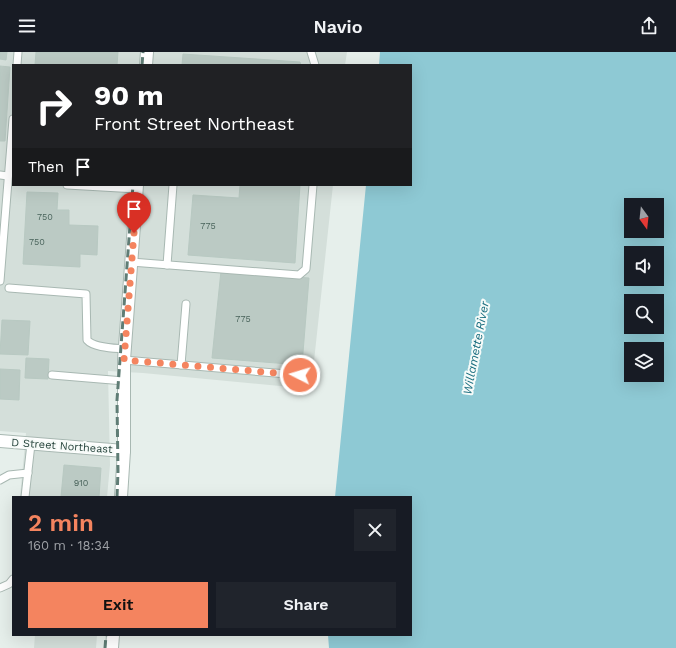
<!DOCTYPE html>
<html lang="en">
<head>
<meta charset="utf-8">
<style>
	body { margin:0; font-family:"Work Sans",sans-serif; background:#20242c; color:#f1f3f6; height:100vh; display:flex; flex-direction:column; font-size:15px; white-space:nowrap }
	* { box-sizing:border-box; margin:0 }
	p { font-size:13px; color:#9ea1a6 }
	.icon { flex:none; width:22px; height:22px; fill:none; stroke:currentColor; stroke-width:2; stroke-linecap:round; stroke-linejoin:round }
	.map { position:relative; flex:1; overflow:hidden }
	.sheet { position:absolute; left:12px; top:444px; width:400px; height:140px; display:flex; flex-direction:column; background:#171b24; border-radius:0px; box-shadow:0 4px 16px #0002 }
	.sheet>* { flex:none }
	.hud { position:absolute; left:12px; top:12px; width:400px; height:122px; border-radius:0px; box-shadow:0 4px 16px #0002; background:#202124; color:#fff; overflow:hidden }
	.needle { width:26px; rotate:165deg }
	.tools { position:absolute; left:624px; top:146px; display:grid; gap:8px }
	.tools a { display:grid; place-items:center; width:40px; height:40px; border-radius:0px; background:#171b24; box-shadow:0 4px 16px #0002; font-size:20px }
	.pin { position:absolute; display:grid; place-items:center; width:34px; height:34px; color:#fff; margin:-41px -17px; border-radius:50% 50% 50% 0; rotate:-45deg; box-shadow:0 0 4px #0007 }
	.pin .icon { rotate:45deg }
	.me { position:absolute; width:44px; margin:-22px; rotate:275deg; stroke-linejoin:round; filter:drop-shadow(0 0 3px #0008) }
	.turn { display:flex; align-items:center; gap:14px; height:84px; padding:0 16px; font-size:18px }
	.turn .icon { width:52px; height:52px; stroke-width:2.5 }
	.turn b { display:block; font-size:28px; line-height:34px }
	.then { display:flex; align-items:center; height:38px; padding:0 16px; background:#0003; gap:8px; font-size:15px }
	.round { display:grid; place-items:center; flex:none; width:42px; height:42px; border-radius:0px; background:#20242c }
	.head { display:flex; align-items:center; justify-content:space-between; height:68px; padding:0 16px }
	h1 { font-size:24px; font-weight:600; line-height:30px; color:#f4845f }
	.button { display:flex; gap:8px; margin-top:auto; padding:8px 16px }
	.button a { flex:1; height:46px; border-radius:0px; background:#f4845f; color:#111; font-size:16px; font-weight:600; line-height:46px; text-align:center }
	.button a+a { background:#20242c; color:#f1f3f6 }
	header { display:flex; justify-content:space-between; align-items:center; height:52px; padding:0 16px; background:#171b24; font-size:18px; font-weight:600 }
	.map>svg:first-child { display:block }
	.built { fill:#d4dfda }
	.water { fill:#8ec9d4; fill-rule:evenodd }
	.building { fill:#bbcac4; stroke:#b8c9c2 }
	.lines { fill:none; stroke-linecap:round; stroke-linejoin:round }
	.service-casing { stroke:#a8b8b2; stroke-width:9 }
	.minor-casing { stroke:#a8b8b2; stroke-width:14 }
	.service { stroke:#fff; stroke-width:7 }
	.minor { stroke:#fff; stroke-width:12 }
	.rail { stroke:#5f7d75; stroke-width:3; stroke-dasharray:8 4; stroke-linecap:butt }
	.route { stroke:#f4845f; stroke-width:7; stroke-dasharray:0 12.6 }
	.labels { text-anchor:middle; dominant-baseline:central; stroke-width:4; stroke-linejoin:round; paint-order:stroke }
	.number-label { font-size:9px; fill:#4a645c }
	.street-label { font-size:11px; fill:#24423a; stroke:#f7fbf9 }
	.water-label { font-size:12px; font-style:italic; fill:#1c6f80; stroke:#f7fbf9 }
</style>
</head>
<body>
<header><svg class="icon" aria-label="menu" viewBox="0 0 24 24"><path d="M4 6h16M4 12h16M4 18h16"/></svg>Navio<svg class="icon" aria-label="share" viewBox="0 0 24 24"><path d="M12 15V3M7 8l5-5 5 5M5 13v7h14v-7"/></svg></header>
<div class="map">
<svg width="676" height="596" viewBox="0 0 676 596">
	<rect width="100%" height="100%" fill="#e6efeb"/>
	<g class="built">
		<path d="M0 0H347L345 13H13V133H333L311 337 143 321 108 319 110 413 107 445H20L26 381 0 379Z"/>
		<path d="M35 583H97L96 596H34Z"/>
	</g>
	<path class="water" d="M380 0H676V596H329L328 583H411V445H335L366 133H411V13H379ZM631 153H657V179H631ZM631 201H657V227H631ZM631 249H657V275H631ZM631 297H657V323H631Z"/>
	<g class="building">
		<path d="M0 0H7L6 8 0 7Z"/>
		<path d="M36 0H118L117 13H35Z"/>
		<path d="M183 2 300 10 301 13H182Z"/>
		<path d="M0 14 10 15 5 89H0Z"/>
		<path d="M240 133H300L295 211 188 203 193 143 239 146Z"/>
		<path d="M27 140 58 141 57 158H69V173L98 174 97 203 80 202V215L23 212Z"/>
		<path d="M221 219 309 226 302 313 212 306Z"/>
		<path d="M2 268 30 269 28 303 0 302Z"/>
		<path d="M26 306 49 307 48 327 25 326Z"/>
		<path d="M0 317 20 318 19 348 0 347Z"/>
		<path d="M64 413 101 416 99 445H61Z"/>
	</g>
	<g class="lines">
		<g class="service-casing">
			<g id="service">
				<path d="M311 0 315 13"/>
				<path d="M17 13 18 0"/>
				<path d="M0 123 8 124"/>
				<path d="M67 133 137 137"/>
				<path d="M131 210 299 223 306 217 313 133"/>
				<path d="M167 213 173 133"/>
				<path d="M0 229 13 67"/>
				<path d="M9 236 86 242 87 288C94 296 114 296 125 297"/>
				<path d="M124 308 299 323"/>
				<path d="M181 313 186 252"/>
				<path d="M52 323 124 329"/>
				<path d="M0 428 9 423 28 421"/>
				<path d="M25 445 31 392"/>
				<path d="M0 536 9 532 13 527"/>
			</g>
		</g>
		<g class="minor-casing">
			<g id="minor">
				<path d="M146 13 147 0"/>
				<path d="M0 389 124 399"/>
				<path d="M121 445 124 399V308L137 133"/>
				<path d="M112 596 113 583"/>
			</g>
		</g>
		<use href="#service" class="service"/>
		<use href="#minor" class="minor"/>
		<g class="rail">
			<path d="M142 13 143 0"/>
			<path d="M117 445 118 419 117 348 133 133"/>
			<path d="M105 596 106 583"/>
		</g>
	</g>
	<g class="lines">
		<path class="route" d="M134 181 124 308 300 323"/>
	</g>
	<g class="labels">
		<g class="number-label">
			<text x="45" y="165">750</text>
			<text x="208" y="174">775</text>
			<text x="37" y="190">750</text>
			<text x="243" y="267">775</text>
			<text x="81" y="431">910</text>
		</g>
		<g class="street-label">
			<text transform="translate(62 394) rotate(4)">D Street Northeast</text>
		</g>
		<g class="water-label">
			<text transform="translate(476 296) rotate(-79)">Willamette River</text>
		</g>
	</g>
</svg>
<div class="tools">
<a><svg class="needle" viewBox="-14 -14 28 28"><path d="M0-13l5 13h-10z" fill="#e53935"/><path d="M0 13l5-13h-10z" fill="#9ea1a6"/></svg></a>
<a><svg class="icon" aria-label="sound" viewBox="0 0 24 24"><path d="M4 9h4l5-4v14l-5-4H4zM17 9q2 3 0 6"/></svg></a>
<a><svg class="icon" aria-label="search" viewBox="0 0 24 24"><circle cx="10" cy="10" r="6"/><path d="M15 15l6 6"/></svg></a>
<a><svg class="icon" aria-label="layers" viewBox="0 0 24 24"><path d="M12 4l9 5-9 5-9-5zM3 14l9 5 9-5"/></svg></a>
</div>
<div class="pin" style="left:134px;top:181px;background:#d93025"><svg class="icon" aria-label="arrive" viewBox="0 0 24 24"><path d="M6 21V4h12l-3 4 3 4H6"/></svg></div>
<svg class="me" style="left:300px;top:323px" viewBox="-20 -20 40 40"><circle r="17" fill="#f4845f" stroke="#fff" stroke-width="3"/><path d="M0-11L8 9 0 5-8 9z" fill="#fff"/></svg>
<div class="hud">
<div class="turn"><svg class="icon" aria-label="right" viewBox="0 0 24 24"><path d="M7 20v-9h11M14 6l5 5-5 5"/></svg><div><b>90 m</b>Front Street Northeast</div></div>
<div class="then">Then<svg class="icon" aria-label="arrive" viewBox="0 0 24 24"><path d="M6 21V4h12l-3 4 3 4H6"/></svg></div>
</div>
<section class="sheet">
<div class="head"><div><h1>2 min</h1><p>160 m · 18:34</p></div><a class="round"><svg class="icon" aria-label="close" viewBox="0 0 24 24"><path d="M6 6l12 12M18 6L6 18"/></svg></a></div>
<div class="button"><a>Exit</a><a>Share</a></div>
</section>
</div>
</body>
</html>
